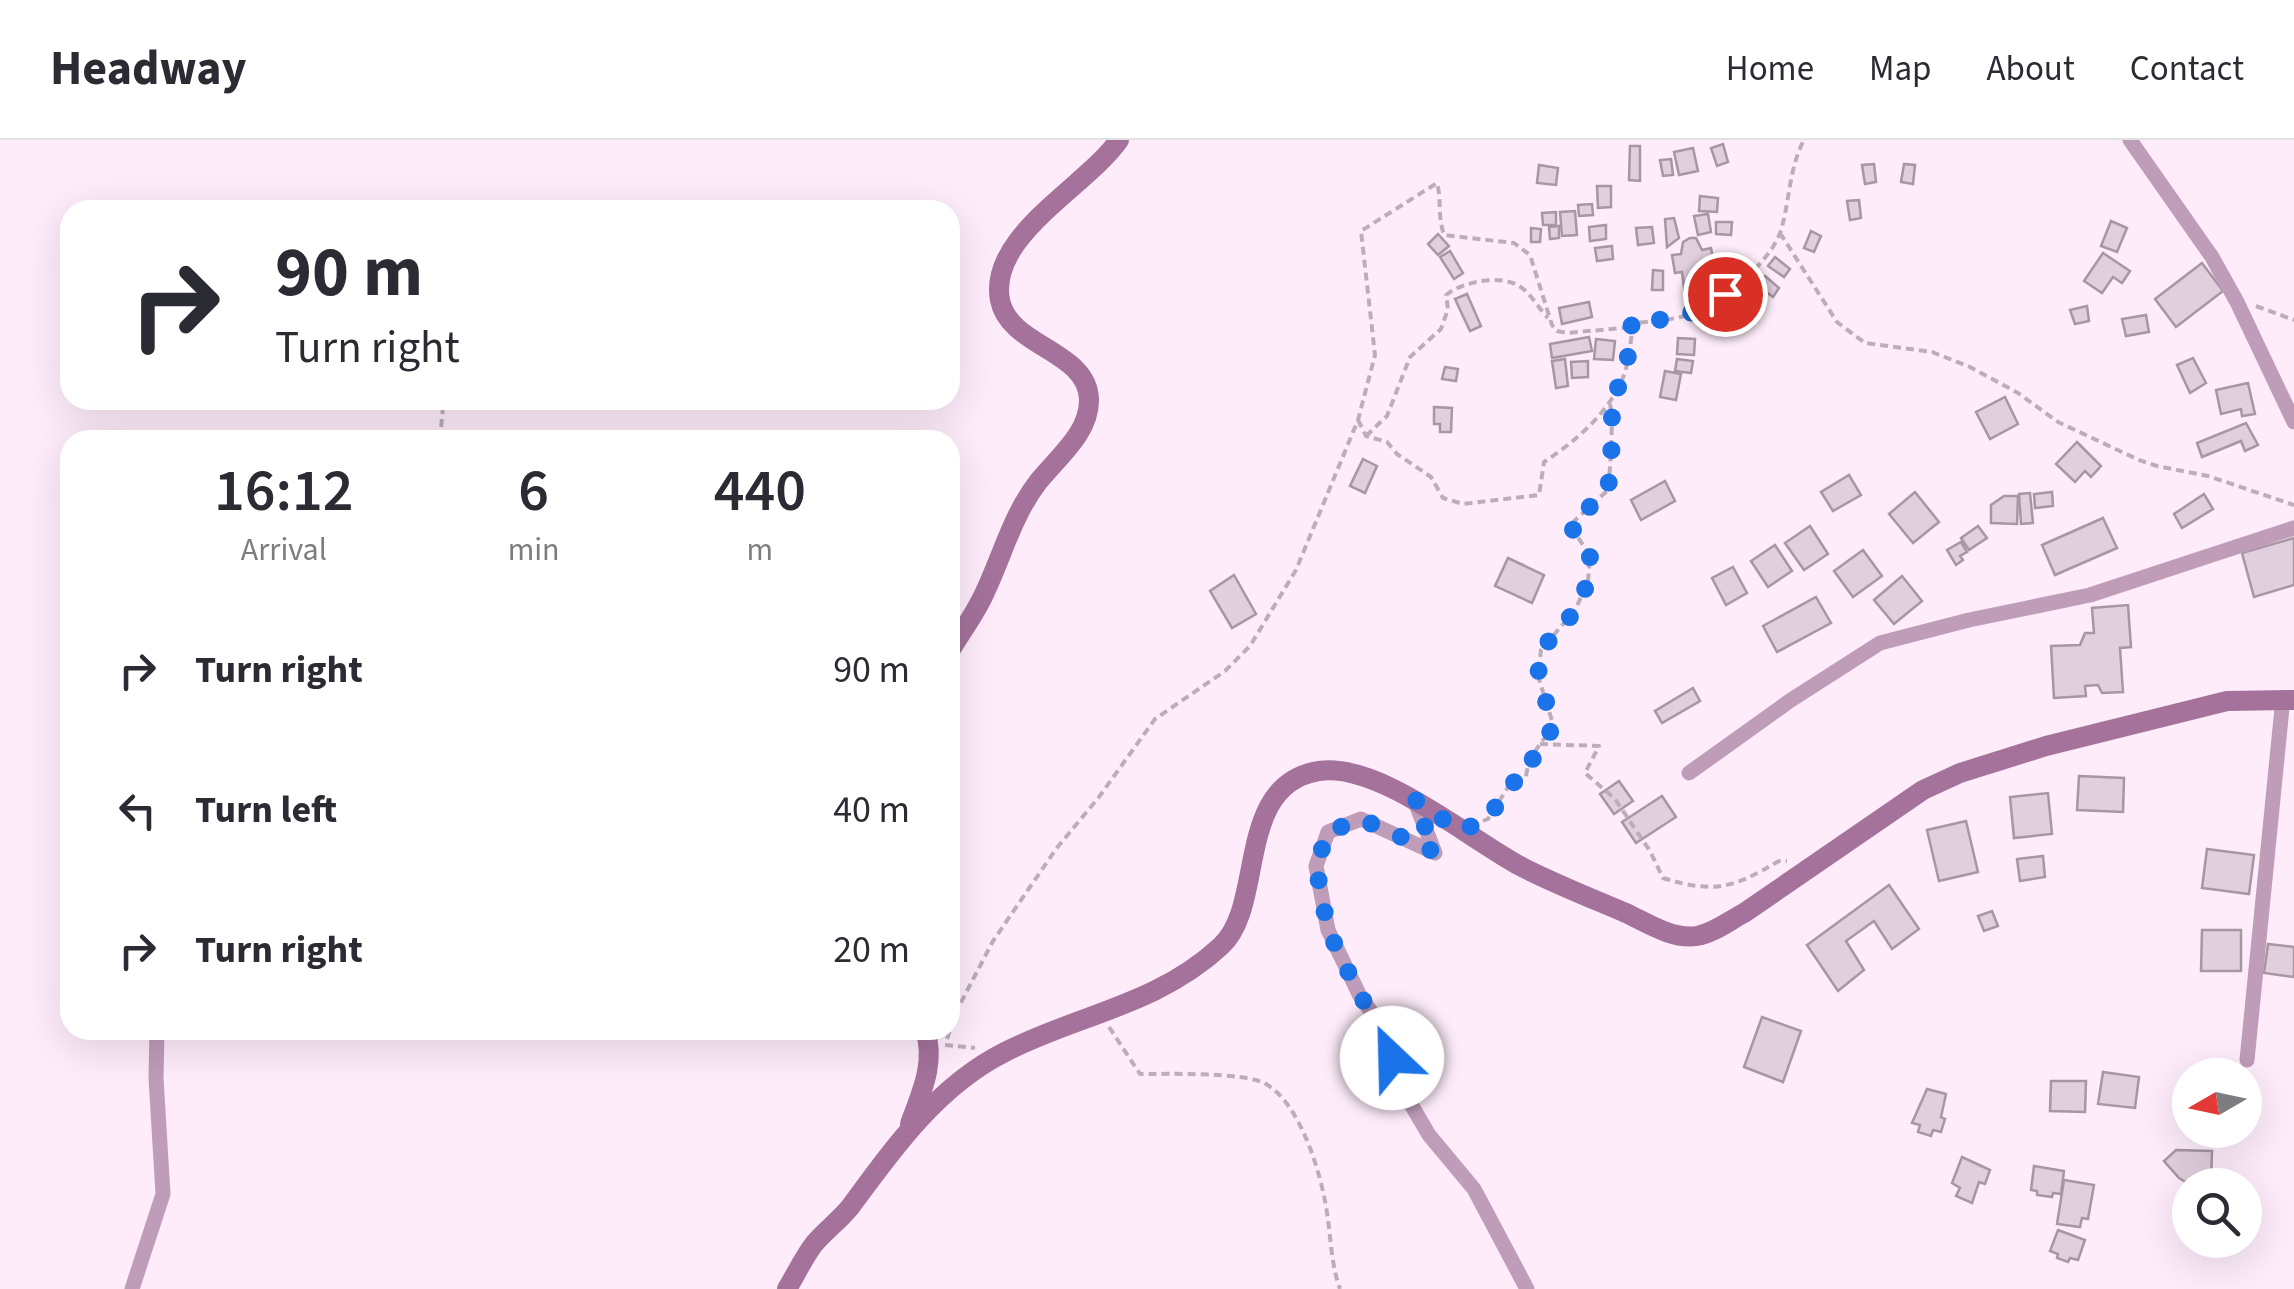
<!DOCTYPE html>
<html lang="en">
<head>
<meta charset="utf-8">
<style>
	body { margin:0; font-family:"Source Sans 3",sans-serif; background:#f7f7f7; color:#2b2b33; height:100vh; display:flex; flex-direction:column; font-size:38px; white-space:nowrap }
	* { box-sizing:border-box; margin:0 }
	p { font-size:32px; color:#7c7c81 }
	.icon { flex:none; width:55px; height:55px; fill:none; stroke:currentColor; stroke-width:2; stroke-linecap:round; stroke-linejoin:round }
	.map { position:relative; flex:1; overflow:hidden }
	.panel { position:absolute; left:60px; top:290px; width:900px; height:610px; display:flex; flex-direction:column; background:#fff; border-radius:30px; box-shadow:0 10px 40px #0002 }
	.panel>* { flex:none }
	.hud { position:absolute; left:60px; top:60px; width:900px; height:210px; border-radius:30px; box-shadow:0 10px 40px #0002; background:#fff; color:#2b2b33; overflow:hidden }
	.needle { width:65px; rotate:261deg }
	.buttons { position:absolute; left:2172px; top:918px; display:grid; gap:20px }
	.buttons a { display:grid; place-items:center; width:90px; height:90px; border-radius:50%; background:#fff; box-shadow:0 10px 40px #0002; font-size:50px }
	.pin { position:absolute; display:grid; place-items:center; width:85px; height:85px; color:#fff; margin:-42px; border:5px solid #fff; border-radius:50%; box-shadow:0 2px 10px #0007 }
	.me { position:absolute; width:110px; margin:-55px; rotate:336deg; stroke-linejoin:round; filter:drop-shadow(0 0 8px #0008) }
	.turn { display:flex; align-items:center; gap:35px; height:210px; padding:0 50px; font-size:45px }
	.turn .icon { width:130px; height:130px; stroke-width:2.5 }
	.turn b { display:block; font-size:70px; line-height:85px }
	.eta { display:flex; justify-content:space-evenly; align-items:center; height:170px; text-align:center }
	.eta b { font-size:60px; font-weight:600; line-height:70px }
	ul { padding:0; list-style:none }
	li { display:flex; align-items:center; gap:30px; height:140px; padding:0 50px }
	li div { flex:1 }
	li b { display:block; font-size:38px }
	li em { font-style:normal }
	header { display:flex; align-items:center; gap:60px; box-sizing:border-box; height:140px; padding:0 50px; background:#fff; border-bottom:2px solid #e1e1e2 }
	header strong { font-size:48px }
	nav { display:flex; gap:55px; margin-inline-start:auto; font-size:35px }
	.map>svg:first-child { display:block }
	.building { fill:#e1cfdd; stroke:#a796a3; stroke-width:2.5 }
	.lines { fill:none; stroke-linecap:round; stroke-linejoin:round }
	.path { stroke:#bcaeb9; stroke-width:4; stroke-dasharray:8 5; stroke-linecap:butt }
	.street { stroke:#bf9cb8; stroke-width:15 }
	.secondary { stroke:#a4729b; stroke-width:20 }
	.route { stroke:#1a73e8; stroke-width:18; stroke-dasharray:0 32.4 }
</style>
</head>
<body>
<header>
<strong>Headway</strong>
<nav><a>Home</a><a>Map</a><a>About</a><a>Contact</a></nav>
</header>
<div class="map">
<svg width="2294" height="1149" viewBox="0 0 2294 1149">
	<rect width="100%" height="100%" fill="#feecfa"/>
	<g class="building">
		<path d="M1723 4 1728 22 1717 26 1711 8Z"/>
		<path d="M1630 6H1640V41L1629 40Z"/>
		<path d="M1693 8 1698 31 1679 35 1674 12Z"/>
		<path d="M1671 19 1673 35 1663 36 1660 20Z"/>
		<path d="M1874 24 1876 42 1865 44 1862 25Z"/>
		<path d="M1904 24 1915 25 1913 44 1901 42Z"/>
		<path d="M1539 25 1558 28 1556 45 1537 43Z"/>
		<path d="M1597 46H1611V67L1598 68Z"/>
		<path d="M1700 56 1718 58 1717 72 1699 71Z"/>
		<path d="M1859 60 1861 78 1850 80 1847 61Z"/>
		<path d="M1592 64 1593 75 1579 76 1578 65Z"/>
		<path d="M1575 71 1577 95 1562 96 1560 72Z"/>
		<path d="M1556 72V85H1543L1542 73Z"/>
		<path d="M1708 74 1711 92 1698 95 1694 76Z"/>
		<path d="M1674 78 1679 98 1667 107 1665 79Z"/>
		<path d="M2111 81 2127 88 2117 112 2101 106Z"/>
		<path d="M1716 82H1732L1731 95 1716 94Z"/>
		<path d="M1606 85V99L1590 101 1589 87Z"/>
		<path d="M1559 86V98L1550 99 1549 87Z"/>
		<path d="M1652 87 1654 103 1638 105 1636 88Z"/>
		<path d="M1531 88 1541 89 1540 102H1531Z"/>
		<path d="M1811 91 1821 96 1814 112 1804 108Z"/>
		<path d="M1438 94 1449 106 1438 115 1428 104Z"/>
		<path d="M1690 98H1696L1702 110 1711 108 1714 125 1708 126 1712 158 1686 162 1682 132 1675 133 1672 115 1681 114 1683 102Z"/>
		<path d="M1612 106 1613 119 1597 121 1595 108Z"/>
		<path d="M1450 111 1463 133 1454 139 1440 117Z"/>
		<path d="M2103 113 2130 131 2122 143 2113 137 2102 153 2084 141Z"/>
		<path d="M1775 117 1790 129 1784 137 1768 126Z"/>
		<path d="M2202 123 2223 151 2176 187 2155 159Z"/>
		<path d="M1653 130 1663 131V150H1652Z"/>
		<path d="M1765 136 1779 148 1773 157 1758 146Z"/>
		<path d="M1467 154 1481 186 1470 191 1455 159Z"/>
		<path d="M1589 162 1592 177 1562 184 1559 168Z"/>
		<path d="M2087 166 2089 181 2075 184 2070 170Z"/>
		<path d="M2146 175 2149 192 2126 196 2122 179Z"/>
		<path d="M1589 197 1592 211 1552 218 1550 204Z"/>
		<path d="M1678 198 1695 199 1694 215 1677 214Z"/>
		<path d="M1596 199 1615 201 1613 220 1594 219Z"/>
		<path d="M2193 218 2206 243 2190 253 2177 225Z"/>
		<path d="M1565 219 1568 246 1556 248 1552 221Z"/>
		<path d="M1677 219 1693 221 1691 233 1675 231Z"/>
		<path d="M1588 221V237L1572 238 1571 222Z"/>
		<path d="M1445 227 1458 229 1456 241 1442 239Z"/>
		<path d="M1665 231 1681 234 1676 260 1660 257Z"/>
		<path d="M2248 243 2255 274 2242 276 2241 269 2221 274 2216 250Z"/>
		<path d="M2005 257 2018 284 1990 299 1976 272Z"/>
		<path d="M1434 267 1452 268 1451 292H1440V284H1434Z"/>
		<path d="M2246 283 2258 305 2245 311 2241 301 2202 317 2197 303Z"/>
		<path d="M2077 302 2101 326 2091 337 2085 331 2075 342 2056 324Z"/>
		<path d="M1363 319 1377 326 1365 353 1350 346Z"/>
		<path d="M1849 335 1861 355 1833 371 1821 352Z"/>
		<path d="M1665 341 1675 361 1641 380 1631 360Z"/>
		<path d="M1915 352 1939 382 1913 403 1889 374Z"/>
		<path d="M2052 352 2053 366 2035 368 2034 354Z"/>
		<path d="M2030 353 2033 383 2021 384 2019 354Z"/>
		<path d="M2204 354 2213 369 2182 388 2174 374Z"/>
		<path d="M2004 356H2018L2017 384 1991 383V365Z"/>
		<path d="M2103 378 2117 408 2055 435 2042 405Z"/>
		<path d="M1810 386 1828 414 1804 430 1785 403Z"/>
		<path d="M1978 386 1987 398 1969 410 1961 398Z"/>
		<path d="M2294 398V445L2254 457 2242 413Z"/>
		<path d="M1961 402 1967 412 1960 416 1963 420 1956 425 1947 410Z"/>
		<path d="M1775 405 1792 431 1768 447 1751 421Z"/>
		<path d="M1863 410 1882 436 1853 457 1834 431Z"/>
		<path d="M1508 418 1544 435 1532 463 1495 446Z"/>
		<path d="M1733 427 1747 453 1726 465 1712 438Z"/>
		<path d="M1234 435 1256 474 1232 488 1210 451Z"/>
		<path d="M1902 436 1922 461 1894 484 1874 460Z"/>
		<path d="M1816 457 1831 483 1777 512 1763 486Z"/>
		<path d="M2128 465 2131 507 2120 508 2123 552 2102 553 2098 545 2085 546 2086 556 2054 558 2051 506 2080 505 2085 493H2094L2092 468Z"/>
		<path d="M1693 548 1700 561 1662 583 1655 571Z"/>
		<path d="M2079 636 2124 638 2123 672 2077 670Z"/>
		<path d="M1619 641 1633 661 1614 674 1600 654Z"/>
		<path d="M2048 653 2052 694 2014 698 2010 657Z"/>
		<path d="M1662 656 1676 677 1636 703 1622 682Z"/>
		<path d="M1966 681 1978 732 1939 741 1927 690Z"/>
		<path d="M2207 709 2254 715 2249 754 2202 748Z"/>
		<path d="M2043 716 2045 737 2020 741 2017 719Z"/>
		<path d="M1889 745 1919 789 1892 809 1874 781 1846 801 1864 830 1838 851 1807 805Z"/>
		<path d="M1992 771 1998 786 1984 791 1978 776Z"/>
		<path d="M2202 790H2241V831H2201Z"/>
		<path d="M2268 804 2294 807V837L2264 833Z"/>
		<path d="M1762 877 1801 891 1783 942 1744 927Z"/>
		<path d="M2103 932 2139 937 2135 968 2098 964Z"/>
		<path d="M2051 941H2086L2085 972 2050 971Z"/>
		<path d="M2188 948H2190V983L2183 982Z"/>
		<path d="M1927 949 1946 954 1941 977 1945 979 1941 992 1933 990 1931 996 1918 992 1920 985 1912 983Z"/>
		<path d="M2176 1010 2212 1011 2211 1045 2189 1044 2179 1038 2164 1021Z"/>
		<path d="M1962 1017 1990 1030 1985 1044 1979 1042 1972 1063 1956 1056 1960 1048 1952 1043Z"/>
		<path d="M2034 1026 2064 1031 2061 1054 2053 1053 2052 1057 2037 1055V1051L2031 1050Z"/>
		<path d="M2064 1040 2094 1045 2088 1079 2082 1078 2080 1087 2057 1084Z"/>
		<path d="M2058 1090 2085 1100 2078 1120 2070 1118 2068 1122 2057 1118 2058 1114 2050 1111Z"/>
	</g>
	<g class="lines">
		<g class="path">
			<path d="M1780 93 1837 182 1865 203 1932 212 1970 227 2018 253 2058 282 2139 320 2157 326 2208 336 2294 365"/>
			<path d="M2256 166 2294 180"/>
			<path d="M1358 280 1366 296 1387 302 1397 314 1431 337 1443 358 1463 364 1539 355 1544 322C1576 301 1610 272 1624 235 1629 221 1630 203 1633 188"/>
			<path d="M1366 296 1387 276 1410 217 1441 189 1448 169 1446 155C1462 142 1500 134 1519 146 1530 152 1539 169 1548 178"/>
			<path d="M440 300 443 267"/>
			<path d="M1540 604 1599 606 1585 633 1615 659 1650 711 1663 738C1715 754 1733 748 1779 721H1787"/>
			<path d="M1483 681 1488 679 1510 644 1526 637C1528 617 1541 602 1554 587L1538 536 1541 510 1575 470 1588 442 1590 416 1570 385 1608 350C1610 331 1614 280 1610 264"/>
			<path d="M1109 887 1140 934C1167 934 1242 932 1264 943 1300 961 1322 1036 1327 1073 1331 1098 1331 1124 1340 1149"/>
			<path d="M947 899 956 872 993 801 1056 709 1099 657 1155 579 1225 531 1250 506 1296 430 1358 280 1375 215 1361 91 1437 43C1442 62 1437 73 1444 95L1514 103 1530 115 1552 185 1557 191 1567 193 1633 187 1630 184C1647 181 1667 181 1684 176 1716 166 1771 124 1781 90 1790 60 1789 28 1804 0"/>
			<path d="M945 905 975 908"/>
		</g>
		<g class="street">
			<path d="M2130 0 2212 117 2237 162 2294 282"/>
			<path d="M1689 633 1791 560 1880 503 1969 480 2090 455 2294 388"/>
			<path d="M1414 659 1435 713 1361 679 1328 692 1316 726 1328 790 1359 854 1382 888 1402 949 1429 995 1474 1049 1527 1149"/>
			<path d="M2247 920 2283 558"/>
			<path d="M132 1149 163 1054 156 938 157 890"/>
		</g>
		<g class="secondary">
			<path d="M950 511C961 492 976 473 985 452 1003 414 1012 376 1038 342 1057 318 1090 293 1089 259 1087 210 1009 207 1000 160 988 96 1086 47 1119 0"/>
			<path d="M910 984C921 953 936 923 925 890"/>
			<path d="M787 1149C796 1134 804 1117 814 1104 826 1090 840 1080 851 1066 894 1007 939 945 1005 912 1079 874 1156 866 1221 806 1266 765 1234 644 1319 631 1379 622 1469 699 1522 727 1555 744 1591 758 1626 773 1647 783 1673 800 1697 796 1714 793 1729 781 1744 773L1923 650 1960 633 2046 606 2227 561 2294 560"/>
		</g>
	</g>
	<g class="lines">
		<path class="route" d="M1392 918 1382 888 1359 854 1328 790 1316 726 1328 692 1361 679 1435 712 1414 659 1460 691 1488 679 1510 644 1526 637 1536 610 1554 587 1538 536 1541 510 1576 470 1588 442 1590 416 1570 385 1608 350C1610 331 1615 280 1610 264L1625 233 1633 187 1630 184 1685 176 1725 154"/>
	</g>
</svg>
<div class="buttons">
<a><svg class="needle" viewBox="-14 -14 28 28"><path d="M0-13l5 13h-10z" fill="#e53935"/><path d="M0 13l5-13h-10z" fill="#7c7c81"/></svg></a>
<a><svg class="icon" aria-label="search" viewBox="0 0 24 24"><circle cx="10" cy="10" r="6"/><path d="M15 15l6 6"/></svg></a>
</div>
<div class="pin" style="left:1725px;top:154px;background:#d93025"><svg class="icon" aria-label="arrive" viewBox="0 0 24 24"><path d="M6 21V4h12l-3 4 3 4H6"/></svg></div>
<svg class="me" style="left:1392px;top:918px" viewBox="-20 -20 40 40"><circle r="19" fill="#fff"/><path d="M0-13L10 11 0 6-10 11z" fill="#1a73e8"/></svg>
<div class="hud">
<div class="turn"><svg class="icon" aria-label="right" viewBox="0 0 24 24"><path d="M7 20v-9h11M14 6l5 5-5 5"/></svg><div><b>90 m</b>Turn right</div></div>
</div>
<section class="panel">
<div class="eta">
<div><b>16:12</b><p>Arrival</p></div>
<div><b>6</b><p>min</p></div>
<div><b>440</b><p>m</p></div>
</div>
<ul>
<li><svg class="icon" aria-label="right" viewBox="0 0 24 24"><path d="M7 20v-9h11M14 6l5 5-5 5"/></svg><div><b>Turn right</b></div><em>90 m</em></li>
<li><svg class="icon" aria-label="left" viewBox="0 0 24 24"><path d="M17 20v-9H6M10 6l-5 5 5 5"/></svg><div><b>Turn left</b></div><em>40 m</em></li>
<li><svg class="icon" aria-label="right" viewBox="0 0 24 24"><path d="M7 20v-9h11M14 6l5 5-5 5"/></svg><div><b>Turn right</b></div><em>20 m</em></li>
</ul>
</section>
</div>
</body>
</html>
